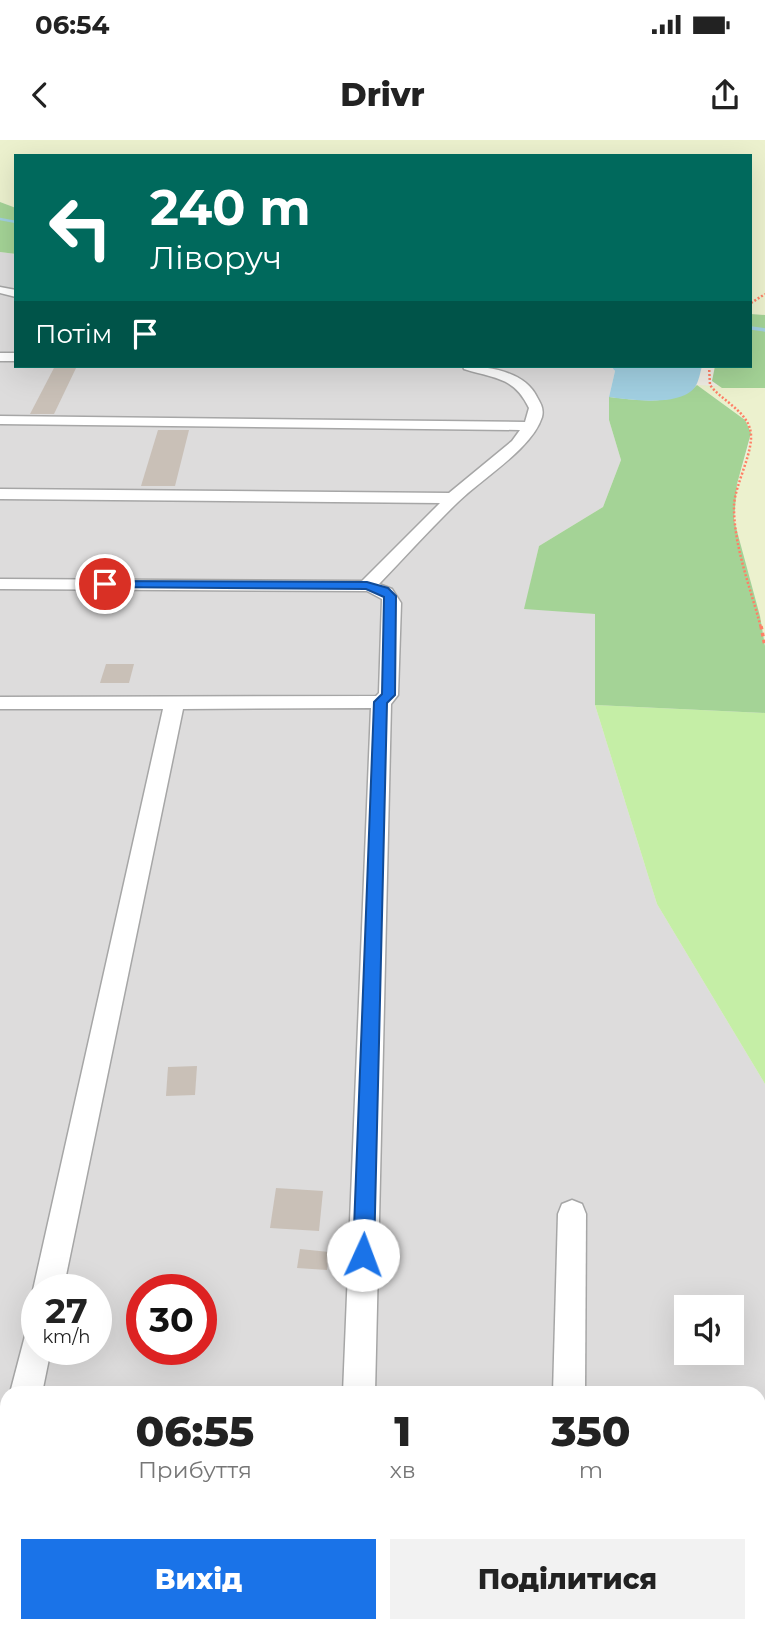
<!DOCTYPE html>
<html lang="uk">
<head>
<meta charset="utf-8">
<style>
	body { margin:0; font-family:Montserrat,sans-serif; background:#f2f2f2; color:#222; height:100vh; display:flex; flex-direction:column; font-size:26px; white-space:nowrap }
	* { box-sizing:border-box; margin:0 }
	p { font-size:23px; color:#767676 }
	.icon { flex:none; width:38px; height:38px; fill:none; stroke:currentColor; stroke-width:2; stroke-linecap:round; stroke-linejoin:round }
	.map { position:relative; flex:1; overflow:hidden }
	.details { position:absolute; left:0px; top:1246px; width:766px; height:247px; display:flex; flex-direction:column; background:#fff; border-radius:21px 21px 0 0; box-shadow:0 7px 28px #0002 }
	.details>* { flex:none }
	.top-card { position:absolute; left:14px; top:14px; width:738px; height:214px; border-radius:0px; box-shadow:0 7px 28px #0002; background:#00695c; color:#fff; overflow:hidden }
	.fabs { position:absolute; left:674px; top:1155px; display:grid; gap:14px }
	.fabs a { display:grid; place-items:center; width:70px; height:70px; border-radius:0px; background:#fff; box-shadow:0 7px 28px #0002; font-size:35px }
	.speed { position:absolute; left:21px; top:1134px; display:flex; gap:14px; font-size:35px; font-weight:700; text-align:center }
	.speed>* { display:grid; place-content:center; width:91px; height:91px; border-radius:50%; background:#fff; box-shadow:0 7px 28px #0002; line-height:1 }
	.speed small { font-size:18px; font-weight:400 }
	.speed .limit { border:10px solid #d22; background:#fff; color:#111 }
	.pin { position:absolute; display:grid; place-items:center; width:60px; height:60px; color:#fff; margin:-30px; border:4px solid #fff; border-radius:50%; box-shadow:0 2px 7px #0007 }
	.me { position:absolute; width:77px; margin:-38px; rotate:2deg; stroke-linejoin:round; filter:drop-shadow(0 0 5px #0008) }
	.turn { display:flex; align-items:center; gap:24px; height:147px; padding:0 21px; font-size:32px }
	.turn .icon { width:91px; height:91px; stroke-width:2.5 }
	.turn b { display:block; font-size:49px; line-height:60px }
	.then { display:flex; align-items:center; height:66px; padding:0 21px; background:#0003; gap:14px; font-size:26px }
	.eta { display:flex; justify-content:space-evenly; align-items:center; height:119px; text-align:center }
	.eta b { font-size:42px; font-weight:800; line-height:49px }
	.primary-button { display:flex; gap:14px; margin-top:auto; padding:14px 21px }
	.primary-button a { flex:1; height:80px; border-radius:0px; background:#1a73e8; color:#fff; font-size:28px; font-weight:800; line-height:80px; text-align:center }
	.primary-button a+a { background:#f2f2f2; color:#222 }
	.status { display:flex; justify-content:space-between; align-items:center; height:49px; padding:0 35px; background:#fff; direction:ltr }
	.status svg { height:19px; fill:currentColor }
	header { display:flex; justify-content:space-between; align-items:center; height:91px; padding:0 21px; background:#fff; font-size:32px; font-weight:800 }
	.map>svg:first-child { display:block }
	.residential { fill:#dddcdc; fill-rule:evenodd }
	.farmland { fill:#ecf1ce }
	.grass { fill:#c5eea6 }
	.forest { fill:#a4d396 }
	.water { fill:#a1cfe1 }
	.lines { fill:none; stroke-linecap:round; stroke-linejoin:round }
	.stream-far1 { stroke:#a1cfe1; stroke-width:2.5 }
	.stream { stroke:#a1cfe1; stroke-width:3.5 }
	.building { fill:#c9c0b7 }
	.street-casing { stroke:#a6a6a6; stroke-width:3 }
	.path-far1 { stroke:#ff7f66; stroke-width:2.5; stroke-dasharray:2 2; stroke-linecap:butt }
	.path { stroke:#ff7f66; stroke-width:3.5; stroke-dasharray:3.5 3.5; stroke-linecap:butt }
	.street { fill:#fff; fill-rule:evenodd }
	.route { fill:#1a73e8; stroke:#114b97; stroke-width:2 }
</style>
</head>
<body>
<div class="status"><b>06:54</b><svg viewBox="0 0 49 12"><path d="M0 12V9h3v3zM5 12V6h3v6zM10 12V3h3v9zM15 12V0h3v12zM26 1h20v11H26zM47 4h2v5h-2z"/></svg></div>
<header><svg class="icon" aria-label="back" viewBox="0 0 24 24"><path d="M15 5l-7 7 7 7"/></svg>Drivr<svg class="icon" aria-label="share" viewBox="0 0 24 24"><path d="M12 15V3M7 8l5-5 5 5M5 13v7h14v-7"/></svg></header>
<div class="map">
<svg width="765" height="1492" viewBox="0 0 765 1492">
	<rect width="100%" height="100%" fill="#f0ede4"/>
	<path class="residential" d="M0 112 16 114V226H611L615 231 609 257V280L621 320 603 367 539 406 525 468 596 474 595 565 657 764 765 944V1492H0ZM37 1150H96V1209H37ZM142 1150H201V1209H142ZM686 1167H732V1213H686ZM7 1253H760V1486H7Z"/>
	<g class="farmland">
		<path d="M0 0H765V175L751 174V16H16V68L0 62Z"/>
		<path d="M697 245 765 248V506L760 476 734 380 737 344 750 301 745 280Z"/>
	</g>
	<path class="grass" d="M595 565 765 573V944L657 764Z"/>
	<g class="forest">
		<path d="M0 62 16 68V114L0 112Z"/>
		<path d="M751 174 765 175V248H722L712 241 715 226H751Z"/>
		<path d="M697 245 745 280 751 293 737 344 734 380 760 476 765 506V573L595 565V474L524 469 539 406 603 367 621 320 609 280V257C637 260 675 267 697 245Z"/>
	</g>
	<path class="water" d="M611 226H702C700 233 699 241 695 247 680 267 631 260 609 257L615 231Z"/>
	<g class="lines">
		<path class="stream-far1" d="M0 79 16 82"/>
		<path class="stream" d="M751 188 765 190"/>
	</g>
	<g class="building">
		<path d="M55 226H77L54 274H30Z"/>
		<path d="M158 290H189L175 346H141Z"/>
		<path d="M106 524H134L129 543H100Z"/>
		<path d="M197 926 195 955 166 956 168 927Z"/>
		<path d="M276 1048 323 1051 319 1091 270 1088Z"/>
		<path d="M300 1109 329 1112 327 1130 297 1128Z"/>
	</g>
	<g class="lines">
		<g class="street-casing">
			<g id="street">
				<path d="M0 147 16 150V157L0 153Z"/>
				<rect x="0" y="213" width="16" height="8"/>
				<path d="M463 226C489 226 525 232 537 257 541 264 544 269 542 277 532 309 482 338 457 363 430 389 405 417 379 444L392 449 401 463 398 555 391 564 375 1253H343L371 568 183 569 63 1150H37V1160L33 1150 163 569H0V557L376 556 379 553 382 459 367 451 0 449V439L362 441 440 363 0 359V349L449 353 512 301 520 290 0 284V276L525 282 529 268C514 237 496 239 464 229Z"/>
				<path d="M572 1060 582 1064 586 1074 585 1253H553L558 1074 562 1064Z"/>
				<path d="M37 1187V1209H51L42 1253H10L26 1192Z"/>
				<path d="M7 1323V1387L0 1390V1326Z"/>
				<rect x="334" y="1486" width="36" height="6"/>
				<rect x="547" y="1486" width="36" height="6"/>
			</g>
		</g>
		<g class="path-far1">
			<path d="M751 163 765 154"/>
			<path d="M709 226 710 245C721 260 745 270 750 289 756 309 734 345 734 367 734 408 751 449 761 488"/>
		</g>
		<path class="path" d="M761 486 765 506"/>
		<use href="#street" class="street"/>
	</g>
	<path class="route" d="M105 441 367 442 388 448 396 456 395 555 387 563 374 1115 371 1122 363 1125 356 1122 353 1115 374 562 382 554 384 457 366 449 101 447 99 444Z"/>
</svg>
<div class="fabs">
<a><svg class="icon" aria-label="sound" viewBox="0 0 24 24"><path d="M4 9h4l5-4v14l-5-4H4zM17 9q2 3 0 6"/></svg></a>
</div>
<div class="speed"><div>27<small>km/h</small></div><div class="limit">30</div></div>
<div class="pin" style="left:105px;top:444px;background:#d93025"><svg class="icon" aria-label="arrive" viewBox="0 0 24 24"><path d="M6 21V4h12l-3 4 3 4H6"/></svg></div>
<svg class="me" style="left:363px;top:1115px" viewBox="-20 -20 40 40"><circle r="19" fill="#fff"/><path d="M0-13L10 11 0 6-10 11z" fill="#1a73e8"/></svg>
<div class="top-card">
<div class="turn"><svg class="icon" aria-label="left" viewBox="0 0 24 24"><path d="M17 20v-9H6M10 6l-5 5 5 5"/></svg><div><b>240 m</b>Ліворуч</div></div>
<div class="then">Потім<svg class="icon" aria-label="arrive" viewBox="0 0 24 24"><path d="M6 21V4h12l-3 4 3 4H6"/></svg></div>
</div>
<section class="details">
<div class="eta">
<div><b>06:55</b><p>Прибуття</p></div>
<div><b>1</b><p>хв</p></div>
<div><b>350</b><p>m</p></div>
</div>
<div class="primary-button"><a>Вихід</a><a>Поділитися</a></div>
</section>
</div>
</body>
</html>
